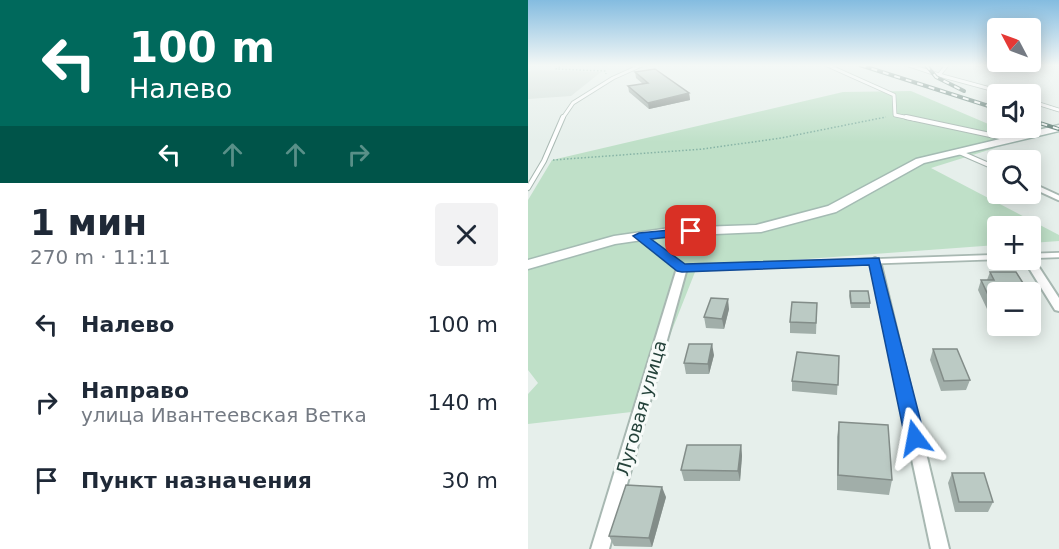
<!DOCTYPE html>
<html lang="ru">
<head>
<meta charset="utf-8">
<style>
	body { margin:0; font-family:"DejaVu Sans",sans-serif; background:#f2f2f3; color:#1f2937; height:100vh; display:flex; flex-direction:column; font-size:22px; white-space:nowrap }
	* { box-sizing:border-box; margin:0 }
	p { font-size:20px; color:#747a83 }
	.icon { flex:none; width:33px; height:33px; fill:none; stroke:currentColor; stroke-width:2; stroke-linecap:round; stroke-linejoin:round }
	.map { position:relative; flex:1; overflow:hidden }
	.drawer { display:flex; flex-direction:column; background:#fff; width:528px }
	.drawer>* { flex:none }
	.top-card { background:#00695c; color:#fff; overflow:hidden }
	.needle { width:39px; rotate:311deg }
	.controls { position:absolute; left:459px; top:18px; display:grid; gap:12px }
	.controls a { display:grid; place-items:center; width:54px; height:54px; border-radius:6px; background:#fff; box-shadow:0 3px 15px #0003; font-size:30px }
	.pin { position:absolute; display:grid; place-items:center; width:51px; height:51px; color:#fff; margin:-26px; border-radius:12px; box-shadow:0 3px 9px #0006 }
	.me { position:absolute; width:66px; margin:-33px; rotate:347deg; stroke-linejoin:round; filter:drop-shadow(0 0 4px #0008) }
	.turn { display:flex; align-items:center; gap:21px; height:126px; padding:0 30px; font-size:27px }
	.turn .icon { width:78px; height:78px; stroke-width:2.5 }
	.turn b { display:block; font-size:42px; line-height:51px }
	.lanes { display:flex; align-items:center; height:57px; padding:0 30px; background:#0003; justify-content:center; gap:30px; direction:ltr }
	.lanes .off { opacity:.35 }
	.round { display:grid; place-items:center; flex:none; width:63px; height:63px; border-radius:6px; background:#f2f2f3 }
	.summary { display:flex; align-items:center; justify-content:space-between; height:102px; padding:0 30px }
	h1 { font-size:36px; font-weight:700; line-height:45px }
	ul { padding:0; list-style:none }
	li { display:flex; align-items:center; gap:18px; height:78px; padding:0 30px }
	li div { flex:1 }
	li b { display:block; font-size:22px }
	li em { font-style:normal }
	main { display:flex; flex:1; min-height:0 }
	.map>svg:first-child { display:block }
	.built { fill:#d4dfda }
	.green { fill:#bfe0c8 }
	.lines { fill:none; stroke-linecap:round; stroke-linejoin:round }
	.service-far2-casing { stroke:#a8b8b2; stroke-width:4.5 }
	.service-far1-casing { stroke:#a8b8b2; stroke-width:6 }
	.service-casing { stroke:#a8b8b2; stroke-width:8 }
	.minor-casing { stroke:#a8b8b2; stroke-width:4 }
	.secondary-casing { stroke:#a4bbb3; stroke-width:3 }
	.path { stroke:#86b3a5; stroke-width:1.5; stroke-dasharray:1.5 2; stroke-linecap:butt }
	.service-far2 { stroke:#fff; stroke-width:3 }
	.service-far1 { stroke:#fff; stroke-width:4 }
	.service { stroke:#fff; stroke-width:4.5 }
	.minor { fill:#fff; fill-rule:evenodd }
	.secondary { fill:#fff; fill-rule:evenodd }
	.rail-casing { stroke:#5f7d75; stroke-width:4 }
	.rail { stroke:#f7fbf9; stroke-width:2; stroke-dasharray:6; stroke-linecap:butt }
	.wall { fill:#a1aea9 }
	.shaded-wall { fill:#838d89 }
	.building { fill:#bbcac4; stroke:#838d89; stroke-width:1.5 }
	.route { fill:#1a73e8; stroke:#114b97; stroke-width:1.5 }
	.labels { text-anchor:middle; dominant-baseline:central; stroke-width:6; stroke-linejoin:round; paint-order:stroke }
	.near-street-label { font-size:18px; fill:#24423a; stroke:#f7fbf9 }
</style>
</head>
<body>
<main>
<section class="drawer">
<div class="top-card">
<div class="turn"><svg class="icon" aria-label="left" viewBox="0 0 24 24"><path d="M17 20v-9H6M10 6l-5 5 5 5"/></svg><div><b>100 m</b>Налево</div></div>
<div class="lanes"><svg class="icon" aria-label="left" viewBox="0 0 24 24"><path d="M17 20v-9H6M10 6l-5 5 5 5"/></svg><svg class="icon off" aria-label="ahead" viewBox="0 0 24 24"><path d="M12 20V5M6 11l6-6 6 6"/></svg><svg class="icon off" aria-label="ahead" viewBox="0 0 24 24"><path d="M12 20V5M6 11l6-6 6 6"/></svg><svg class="icon off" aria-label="right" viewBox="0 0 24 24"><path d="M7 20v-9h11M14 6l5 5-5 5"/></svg></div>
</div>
<div class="summary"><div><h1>1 мин</h1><p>270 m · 11:11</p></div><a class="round"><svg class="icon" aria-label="close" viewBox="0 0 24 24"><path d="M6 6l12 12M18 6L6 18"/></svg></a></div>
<ul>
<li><svg class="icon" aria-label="left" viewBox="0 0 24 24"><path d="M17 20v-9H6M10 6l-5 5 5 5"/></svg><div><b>Налево</b></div><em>100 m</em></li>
<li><svg class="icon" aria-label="right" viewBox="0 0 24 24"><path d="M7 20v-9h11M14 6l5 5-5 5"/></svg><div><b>Направо</b><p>улица Ивантеевская Ветка</p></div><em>140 m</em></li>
<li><svg class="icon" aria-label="arrive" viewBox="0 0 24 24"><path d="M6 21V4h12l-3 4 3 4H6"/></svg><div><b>Пункт назначения</b></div><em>30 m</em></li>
</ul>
</section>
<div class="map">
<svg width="531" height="549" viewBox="0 0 531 549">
	<rect width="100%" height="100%" fill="#e6efeb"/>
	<path class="built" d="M4 70 73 72 43 96 0 99V72Z"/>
	<path class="green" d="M383 91 465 126 467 148 403 168 531 235V241L503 243 502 226H470L469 245 169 267 112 411 0 424V394L10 383 0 370V200L24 160 315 92Z"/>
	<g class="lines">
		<g class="service-far2-casing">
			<g id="service-far2">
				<path d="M299 65 366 95 367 115 386 119"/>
				<path d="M381 65 411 75"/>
				<path d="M419 65 411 75 481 94"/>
				<path d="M502 101 531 110"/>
				<path d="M34 119 45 103 85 78 114 65"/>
			</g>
		</g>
		<g class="service-far1-casing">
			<g id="service-far1">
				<path d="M378 117 481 139"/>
				<path d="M431 152 470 169"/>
				<path d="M502 185 509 188"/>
				<path d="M0 188 16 161 35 117"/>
			</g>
		</g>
		<g class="service-casing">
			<g id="service">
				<path d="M505 186 531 198"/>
				<path d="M112 237 154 268 470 257"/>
				<path d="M502 256 531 255"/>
			</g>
		</g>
		<g class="minor-casing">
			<g id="minor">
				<path d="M502 257 505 258 531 298V311L527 310 496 260H502Z"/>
				<path d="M347 258 352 261 421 549H403L342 261Z"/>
				<path d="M154 265 159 268 81 549H63L149 268Z"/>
			</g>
		</g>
		<g class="secondary-casing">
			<path id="secondary" d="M531 125V131L396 163 308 212 233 232 142 236 87 244 0 269V260L86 236 142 228 228 225 300 206 388 159Z"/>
		</g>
		<g class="path">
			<path d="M35 65 28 69 77 71 78 74"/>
			<path d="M25 160 175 149 253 138 358 117"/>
		</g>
		<use href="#service-far2" class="service-far2"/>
		<use href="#service-far1" class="service-far1"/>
		<use href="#service" class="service"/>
		<use href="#minor" class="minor"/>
		<use href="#secondary" class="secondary"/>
		<g class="rail-casing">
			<g id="rail">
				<path d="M332 65 470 109"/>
				<path d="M398 65 408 77 436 91"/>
				<path d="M502 120 531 129"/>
			</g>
		</g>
		<use href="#rail" class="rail"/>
	</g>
	<g class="wall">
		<path d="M107 72 161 93 162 100 121 109 101 92 100 86 115 84 108 78Z"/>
		<path d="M462 272 495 283 492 291 470 292V309H459L450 290 453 280H459Z"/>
		<path d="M322 291 342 303V308H323L321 296Z"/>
		<path d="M289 303 288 334 262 333V322Z"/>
		<path d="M201 309 196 329 178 328 176 317Z"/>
		<path d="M405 349 442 380 438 390 413 391 402 360Z"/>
		<path d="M186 355 181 374H158L156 363Z"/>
		<path d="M311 356 309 395 264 391V381Z"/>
		<path d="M311 422 364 480 361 495 309 490V437Z"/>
		<path d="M213 445 214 456 212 481H156L153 470Z"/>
		<path d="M424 473 465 502 460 512H427L420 483Z"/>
		<path d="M138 497 124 547 86 546 81 536Z"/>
	</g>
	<g class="shaded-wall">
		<path d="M161 93 162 100 121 109 120 103Z"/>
		<path d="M200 299 201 309 196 329 194 319Z"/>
		<path d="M184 344 186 355 181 374 180 364Z"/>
		<path d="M213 445 214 456 212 481 210 471Z"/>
		<path d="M134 487 138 497 124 547 121 538Z"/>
	</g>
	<g class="building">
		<path d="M127 69 161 93 120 103 100 86 120 83 107 72Z"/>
		<path d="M462 272H488L495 283H488L493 292H470V299H462L453 280H466Z"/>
		<path d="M322 291H340L342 303H323Z"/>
		<path d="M183 298 200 299 194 319 176 317Z"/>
		<path d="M264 302 289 303 288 323 262 322Z"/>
		<path d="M161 344H184L180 364 156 363Z"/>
		<path d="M405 349H429L442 380 416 381Z"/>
		<path d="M269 352 311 356 310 385 264 381Z"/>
		<path d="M311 422 360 425 364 480 310 475Z"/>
		<path d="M159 445H213L210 471 153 470Z"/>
		<path d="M424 473H456L465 502H431Z"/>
		<path d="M98 485 134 487 121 538 81 536Z"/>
	</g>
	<linearGradient id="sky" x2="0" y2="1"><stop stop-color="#84bce0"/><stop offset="0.46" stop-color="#f4f8f6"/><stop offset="1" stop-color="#f4f8f6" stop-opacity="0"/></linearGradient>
	<rect width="531" height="142" fill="url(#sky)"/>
	<path class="route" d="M163 228 169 231 168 234 123 239 157 264 351 258 397 438 394 444 387 447 380 444 377 438 341 265 154 272 149 271 105 236 111 233Z"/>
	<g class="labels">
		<g class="near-street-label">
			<text transform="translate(113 408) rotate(-74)">Луговая улица</text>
		</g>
	</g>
</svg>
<div class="controls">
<a><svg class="needle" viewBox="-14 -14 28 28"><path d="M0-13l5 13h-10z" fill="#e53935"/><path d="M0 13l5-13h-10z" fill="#747a83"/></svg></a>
<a><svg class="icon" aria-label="sound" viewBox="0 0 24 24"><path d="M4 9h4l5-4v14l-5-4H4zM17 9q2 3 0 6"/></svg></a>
<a><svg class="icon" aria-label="search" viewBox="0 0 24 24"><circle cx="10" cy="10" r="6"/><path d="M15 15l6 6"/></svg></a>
<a>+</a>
<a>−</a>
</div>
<div class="pin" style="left:163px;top:231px;background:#d93025"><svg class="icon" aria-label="arrive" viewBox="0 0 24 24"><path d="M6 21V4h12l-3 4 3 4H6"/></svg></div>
<svg class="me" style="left:387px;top:438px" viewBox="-20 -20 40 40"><path d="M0-17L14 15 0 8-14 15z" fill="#1a73e8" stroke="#fff" stroke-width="4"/></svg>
</div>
</main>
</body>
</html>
